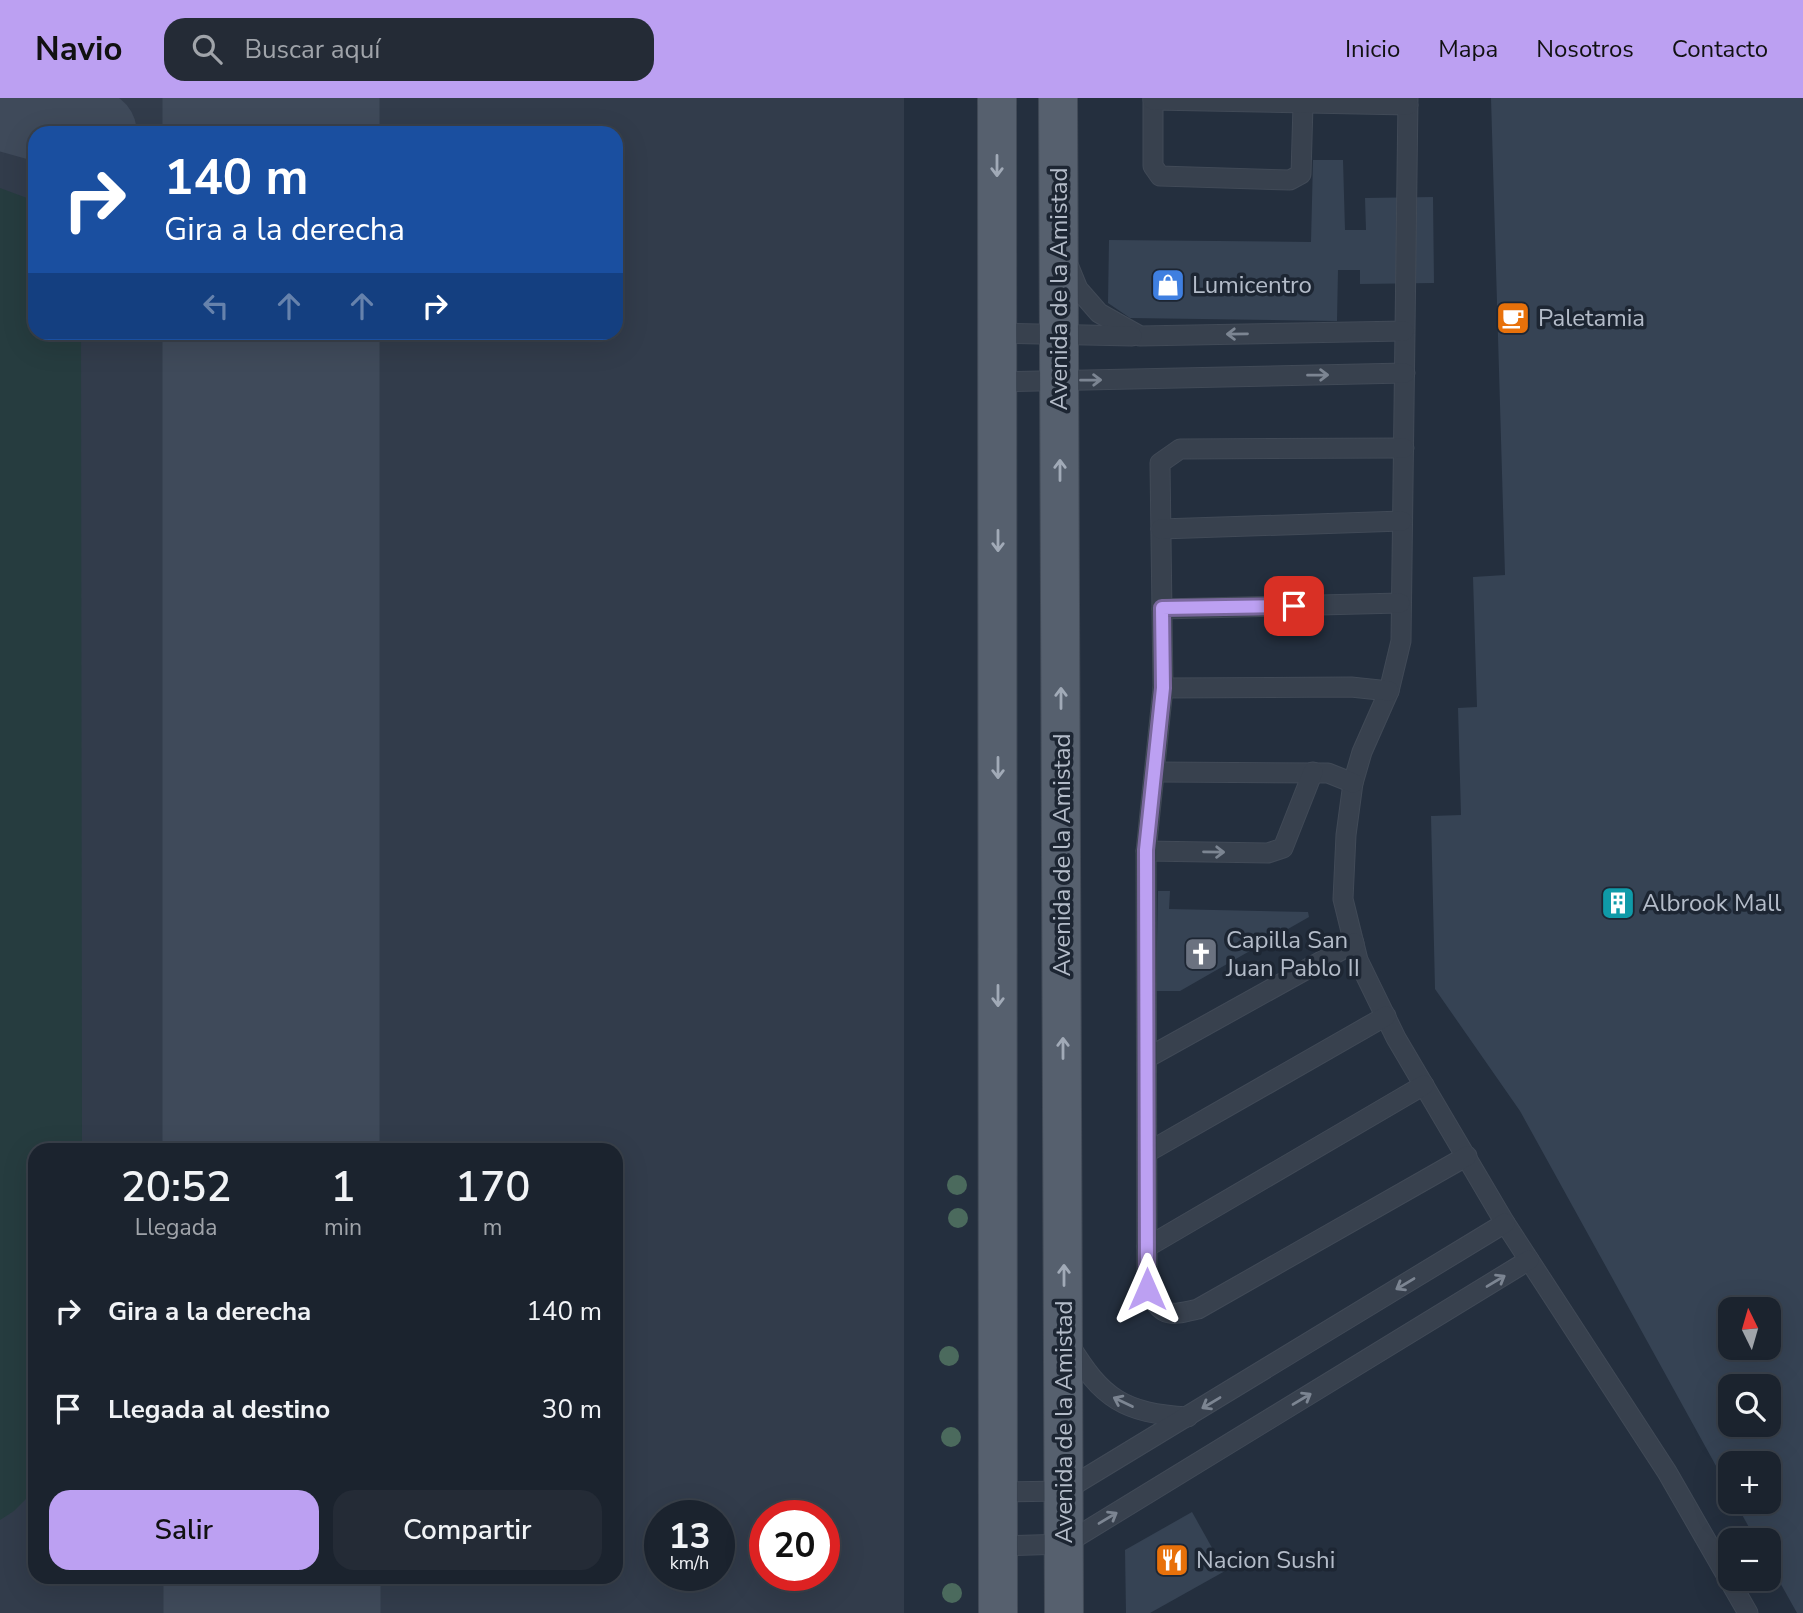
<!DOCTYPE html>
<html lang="es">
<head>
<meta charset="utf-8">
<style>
	body { margin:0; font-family:"Nunito Sans",sans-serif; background:#242b36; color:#f1f3f6; height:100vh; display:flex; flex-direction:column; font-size:26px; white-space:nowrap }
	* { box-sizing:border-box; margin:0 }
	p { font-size:23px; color:#a0a4aa }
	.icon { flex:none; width:38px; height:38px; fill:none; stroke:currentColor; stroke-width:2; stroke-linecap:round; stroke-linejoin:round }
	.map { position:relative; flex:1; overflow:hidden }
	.drawer { position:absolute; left:28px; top:1045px; width:595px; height:441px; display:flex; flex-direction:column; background:#1b232e; border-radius:21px; box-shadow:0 7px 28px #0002,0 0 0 2px #39404a }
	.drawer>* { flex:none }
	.banner { position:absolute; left:28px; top:28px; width:595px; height:214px; border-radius:21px; box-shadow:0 7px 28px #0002,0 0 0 2px #39404a; background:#1a4fa0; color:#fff; overflow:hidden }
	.needle { width:46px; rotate:355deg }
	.buttons { position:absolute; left:1718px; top:1199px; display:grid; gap:14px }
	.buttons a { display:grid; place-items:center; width:63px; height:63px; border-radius:14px; background:#1b232e; box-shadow:0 7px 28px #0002,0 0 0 2px #39404a; font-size:35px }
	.speed { position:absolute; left:644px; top:1402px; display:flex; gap:14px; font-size:35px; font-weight:700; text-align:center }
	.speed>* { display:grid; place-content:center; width:91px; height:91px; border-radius:50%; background:#1b232e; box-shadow:0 7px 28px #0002,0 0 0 2px #39404a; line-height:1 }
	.speed small { font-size:18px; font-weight:400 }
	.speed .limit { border:10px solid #d22; background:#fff; color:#111 }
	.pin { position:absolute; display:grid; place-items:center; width:60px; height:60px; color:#fff; margin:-30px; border-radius:14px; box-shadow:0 4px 10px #0006 }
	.me { position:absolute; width:77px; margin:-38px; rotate:0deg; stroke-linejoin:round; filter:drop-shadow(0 0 5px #0008) }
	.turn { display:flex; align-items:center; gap:24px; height:147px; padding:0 21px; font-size:32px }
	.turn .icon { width:91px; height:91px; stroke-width:2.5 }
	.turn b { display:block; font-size:49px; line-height:60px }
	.lanes { display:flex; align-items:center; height:66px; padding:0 21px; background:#0003; justify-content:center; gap:35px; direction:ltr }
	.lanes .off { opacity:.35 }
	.eta { display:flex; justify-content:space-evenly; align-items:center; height:119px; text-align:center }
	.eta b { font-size:42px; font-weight:600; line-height:49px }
	.button { display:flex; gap:14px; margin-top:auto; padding:14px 21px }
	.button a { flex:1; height:80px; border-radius:21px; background:#bca0f2; color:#111; font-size:28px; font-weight:600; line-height:80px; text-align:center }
	.button a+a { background:#242b36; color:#f1f3f6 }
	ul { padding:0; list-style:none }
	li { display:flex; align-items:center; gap:21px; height:98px; padding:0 21px }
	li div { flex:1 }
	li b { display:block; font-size:26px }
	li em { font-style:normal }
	header { display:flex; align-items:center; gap:42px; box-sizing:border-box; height:98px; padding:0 35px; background:#bca0f2; color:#111 }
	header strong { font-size:33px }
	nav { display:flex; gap:38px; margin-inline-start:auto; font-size:24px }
	.search { width:490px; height:63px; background:#242b36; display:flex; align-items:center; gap:18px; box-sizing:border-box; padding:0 24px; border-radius:21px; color:#a0a4aa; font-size:26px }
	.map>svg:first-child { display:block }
	.airport { fill:#323c4b; fill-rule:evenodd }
	.green { fill:#263c3f }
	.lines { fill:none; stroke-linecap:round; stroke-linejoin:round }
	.taxiway { stroke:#3f4a5a; stroke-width:86 }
	.runway { stroke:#3f4a5a; stroke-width:217 }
	.building { fill:#364354; fill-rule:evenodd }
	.lane-casing { stroke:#414a57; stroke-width:21 }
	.primary-casing { stroke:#414a57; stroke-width:40 }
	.lane { stroke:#38414e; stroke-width:19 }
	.primary { stroke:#56606e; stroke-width:38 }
	.tree { fill:#4b6a5d }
	.oneway { stroke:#a1aab7 }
	.oneway2 { stroke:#7c8592 }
	.route-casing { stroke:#7a689d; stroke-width:18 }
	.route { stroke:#bca0f2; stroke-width:12 }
	.labels { text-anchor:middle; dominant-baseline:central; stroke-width:7; stroke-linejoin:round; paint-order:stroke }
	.poi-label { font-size:24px; fill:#b4bcc9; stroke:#1d2633; text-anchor:start }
	.street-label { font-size:24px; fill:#b4bcc9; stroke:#1d2633 }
</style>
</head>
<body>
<header>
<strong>Navio</strong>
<div class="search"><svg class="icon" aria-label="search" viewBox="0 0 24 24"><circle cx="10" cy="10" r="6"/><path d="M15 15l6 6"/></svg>Buscar aquí</div>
<nav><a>Inicio</a><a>Mapa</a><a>Nosotros</a><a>Contacto</a></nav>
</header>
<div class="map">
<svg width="1803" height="1515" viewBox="0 0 1803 1515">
	<rect width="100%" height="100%" fill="#242f3e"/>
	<path class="airport" d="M0 0H904V1515H0ZM35 35H616V234H35ZM35 1052H616V1479H35ZM660 1418H719V1477H660ZM765 1418H824V1477H765Z"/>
	<path class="green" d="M0 90 35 103V234L81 235 82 1052H35V1392L14 1413 0 1422Z"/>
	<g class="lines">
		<path class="taxiway" d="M0 9 94 35"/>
		<g class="runway">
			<path d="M271 35V0"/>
			<path d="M271 234V1052"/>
			<path d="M272 1479V1515"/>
		</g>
	</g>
	<g class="building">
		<path d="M1491 0H1803V1515H1797L1769 1465V1442H1756L1735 1404H1769V1365H1731V1395L1520 1013 1435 891 1431 718 1461 717 1458 610 1477 609 1473 479 1505 477ZM1731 1211H1769V1250H1731ZM1731 1288H1769V1326H1731Z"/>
		<path d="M1313 62H1343L1345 132H1366L1365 100 1433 99 1434 185 1360 186V172H1338L1337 223 1130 220 1108 205 1109 142 1311 144Z"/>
		<path d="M1158 793H1170L1169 811 1308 814 1309 819 1180 893H1156Z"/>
		<path d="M1192 1414 1225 1473 1150 1515H1126L1125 1452Z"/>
	</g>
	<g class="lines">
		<g class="lane-casing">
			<g id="lane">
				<path d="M1153 0V68L1160 78 1290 82 1301 76 1303 7"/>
				<path d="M1408 0 1401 543 1389 593 1362 654 1353 685 1346 737 1343 801 1358 862 1396 940 1505 1125 1667 1374 1748 1515"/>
				<path d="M1153 2 1408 7"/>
				<path d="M1069 169 1078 191 1099 215 1140 238 1404 233"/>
				<path d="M997 235 1132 238"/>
				<path d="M998 284 1405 275"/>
				<path d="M1404 350 1180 351 1160 365 1163 590 1146 753 1147 1191C1163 1220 1167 1218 1198 1211L1467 1058"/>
				<path d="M1161 431 1402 423"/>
				<path d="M1162 511 1400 505"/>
				<path d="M1163 590 1351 589 1389 593"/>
				<path d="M1156 674 1328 675 1353 685"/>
				<path d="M1146 753 1268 755 1283 750 1313 674"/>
				<path d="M1147 960 1354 845"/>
				<path d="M1148 1054 1386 918"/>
				<path d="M1147 1149 1424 987"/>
				<path d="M1069 1246C1102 1301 1124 1315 1188 1319"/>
				<path d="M998 1394 1064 1393 1505 1125"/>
				<path d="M998 1448 1065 1446 1529 1162"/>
			</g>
		</g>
		<g class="primary-casing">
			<g id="primary">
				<path d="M997 0 998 1515"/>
				<path d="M1058 0 1064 1515"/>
			</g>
		</g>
		<use href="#lane" class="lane"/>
		<use href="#primary" class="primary"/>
	</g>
	<g class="tree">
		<circle cx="957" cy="1087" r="10"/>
		<circle cx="958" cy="1120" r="10"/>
		<circle cx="949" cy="1258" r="10"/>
		<circle cx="951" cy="1339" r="10"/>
		<circle cx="952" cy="1495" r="10"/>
	</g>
	<defs><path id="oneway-shaft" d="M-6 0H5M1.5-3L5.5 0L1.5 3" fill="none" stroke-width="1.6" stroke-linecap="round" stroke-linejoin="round" transform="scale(1.75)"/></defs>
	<g class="oneway">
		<use href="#oneway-shaft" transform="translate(997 68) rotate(90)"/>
		<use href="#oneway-shaft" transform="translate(1060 372) rotate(-90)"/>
		<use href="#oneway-shaft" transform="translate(998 443) rotate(90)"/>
		<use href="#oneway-shaft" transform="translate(1061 600) rotate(-90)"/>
		<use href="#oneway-shaft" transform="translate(998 670) rotate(90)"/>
		<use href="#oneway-shaft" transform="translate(998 898) rotate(90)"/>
		<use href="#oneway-shaft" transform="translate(1063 950) rotate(-90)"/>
		<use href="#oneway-shaft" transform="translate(1064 1177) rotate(-90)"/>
	</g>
	<g class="oneway2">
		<use href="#oneway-shaft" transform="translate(1237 236) rotate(179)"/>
		<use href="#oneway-shaft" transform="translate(1318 277) rotate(-1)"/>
		<use href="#oneway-shaft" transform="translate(1091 282) rotate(-1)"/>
		<use href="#oneway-shaft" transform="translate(1214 754) rotate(1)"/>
		<use href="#oneway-shaft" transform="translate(1496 1183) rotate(-31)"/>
		<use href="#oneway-shaft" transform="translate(1405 1186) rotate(149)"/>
		<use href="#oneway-shaft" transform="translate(1302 1301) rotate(-31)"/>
		<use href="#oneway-shaft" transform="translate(1123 1304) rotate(-154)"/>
		<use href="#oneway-shaft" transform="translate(1211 1305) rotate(149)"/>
		<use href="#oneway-shaft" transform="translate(1108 1420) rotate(-31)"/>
	</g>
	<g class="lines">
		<g class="route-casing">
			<path id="route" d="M1147 1191 1146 752 1163 590 1162 510 1294 508"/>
		</g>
		<use href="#route" class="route"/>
	</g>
	<defs>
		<g id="shop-square" transform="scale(1.75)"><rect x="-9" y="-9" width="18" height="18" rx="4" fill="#3f7fe0" stroke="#1d2633"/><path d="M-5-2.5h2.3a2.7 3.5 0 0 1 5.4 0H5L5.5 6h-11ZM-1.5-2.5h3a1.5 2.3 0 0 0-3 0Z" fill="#fff"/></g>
		<g id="cafe-square" transform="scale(1.75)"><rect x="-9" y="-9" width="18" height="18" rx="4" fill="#e8710a" stroke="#1d2633"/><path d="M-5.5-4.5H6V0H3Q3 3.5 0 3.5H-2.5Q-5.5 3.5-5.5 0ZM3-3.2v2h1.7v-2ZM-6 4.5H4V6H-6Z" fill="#fff"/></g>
		<g id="building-square" transform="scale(1.75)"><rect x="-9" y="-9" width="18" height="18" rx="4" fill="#0f9aa8" stroke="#1d2633"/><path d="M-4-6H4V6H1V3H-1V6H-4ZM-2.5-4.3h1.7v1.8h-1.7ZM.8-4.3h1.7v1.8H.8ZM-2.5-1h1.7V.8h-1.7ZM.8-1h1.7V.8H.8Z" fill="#fff"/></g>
		<g id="church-square" transform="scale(1.75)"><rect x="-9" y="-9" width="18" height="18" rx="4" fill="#6b7280" stroke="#1d2633"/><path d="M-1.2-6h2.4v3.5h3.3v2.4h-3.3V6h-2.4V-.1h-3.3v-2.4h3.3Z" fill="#fff"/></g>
		<g id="restaurant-square" transform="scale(1.75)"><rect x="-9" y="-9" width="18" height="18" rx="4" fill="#e8710a" stroke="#1d2633"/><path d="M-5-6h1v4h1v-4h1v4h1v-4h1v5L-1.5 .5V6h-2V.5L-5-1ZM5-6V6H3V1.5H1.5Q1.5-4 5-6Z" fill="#fff"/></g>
	</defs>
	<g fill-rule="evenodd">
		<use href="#shop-square" x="1168" y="187"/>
		<use href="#cafe-square" x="1513" y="220"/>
		<use href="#building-square" x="1618" y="805"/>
		<use href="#church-square" x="1201" y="856"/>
		<use href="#restaurant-square" x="1172" y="1462"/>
	</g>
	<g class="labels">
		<g class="poi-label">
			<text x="1192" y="187">Lumicentro</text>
			<text x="1538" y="220">Paletamia</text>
			<text x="1642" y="805">Albrook Mall</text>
			<text x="1226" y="842">Capilla San<tspan x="1226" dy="28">Juan Pablo II</tspan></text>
			<text x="1196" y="1462">Nacion Sushi</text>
		</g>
		<g class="street-label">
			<text transform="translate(1059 191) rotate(-90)">Avenida de la Amistad</text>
			<text transform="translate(1062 757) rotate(-90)">Avenida de la Amistad</text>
			<text transform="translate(1064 1324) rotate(-90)">Avenida de la Amistad</text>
		</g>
	</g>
</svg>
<div class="buttons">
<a><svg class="needle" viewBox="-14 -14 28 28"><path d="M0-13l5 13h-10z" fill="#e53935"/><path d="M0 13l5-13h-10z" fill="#a0a4aa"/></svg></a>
<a><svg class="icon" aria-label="search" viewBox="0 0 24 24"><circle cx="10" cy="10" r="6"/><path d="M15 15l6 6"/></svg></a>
<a>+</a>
<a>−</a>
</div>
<div class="speed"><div>13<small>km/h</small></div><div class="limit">20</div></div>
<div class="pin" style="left:1294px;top:508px;background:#d93025"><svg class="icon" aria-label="arrive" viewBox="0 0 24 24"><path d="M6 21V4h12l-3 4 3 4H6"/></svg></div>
<svg class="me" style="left:1147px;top:1191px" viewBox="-20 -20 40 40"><path d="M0-17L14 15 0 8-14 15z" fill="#bca0f2" stroke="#fff" stroke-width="4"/></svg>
<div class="banner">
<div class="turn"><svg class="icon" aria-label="right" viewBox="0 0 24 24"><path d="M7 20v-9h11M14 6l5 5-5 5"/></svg><div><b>140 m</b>Gira a la derecha</div></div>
<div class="lanes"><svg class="icon off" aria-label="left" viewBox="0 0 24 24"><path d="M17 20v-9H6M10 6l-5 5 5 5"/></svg><svg class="icon off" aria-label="ahead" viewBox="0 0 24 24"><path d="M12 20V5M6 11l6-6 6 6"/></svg><svg class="icon off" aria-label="ahead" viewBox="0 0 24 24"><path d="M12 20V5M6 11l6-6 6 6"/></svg><svg class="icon" aria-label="right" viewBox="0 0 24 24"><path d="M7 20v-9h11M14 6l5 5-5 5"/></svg></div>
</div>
<section class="drawer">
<div class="eta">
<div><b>20:52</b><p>Llegada</p></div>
<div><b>1</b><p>min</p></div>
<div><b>170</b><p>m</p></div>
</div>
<ul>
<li><svg class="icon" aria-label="right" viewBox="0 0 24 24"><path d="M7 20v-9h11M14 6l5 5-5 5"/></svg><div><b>Gira a la derecha</b></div><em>140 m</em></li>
<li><svg class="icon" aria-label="arrive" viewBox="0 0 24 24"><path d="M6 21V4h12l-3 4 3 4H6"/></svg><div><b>Llegada al destino</b></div><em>30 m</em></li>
</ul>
<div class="button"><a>Salir</a><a>Compartir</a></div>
</section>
</div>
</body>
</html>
